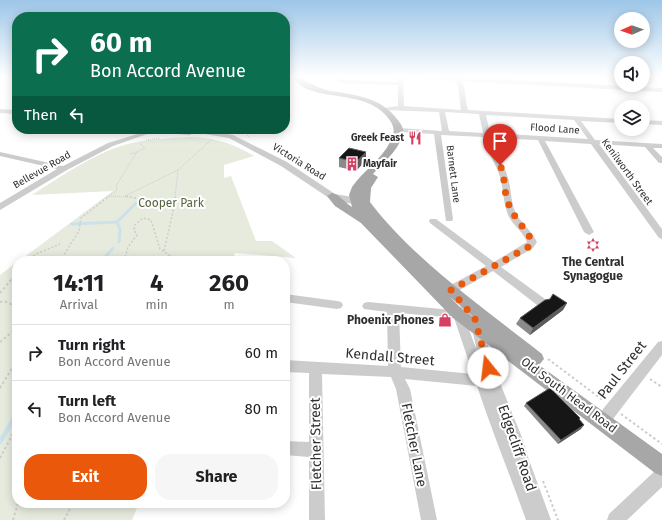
<!DOCTYPE html>
<html lang="en">
<head>
<meta charset="utf-8">
<style>
	body { margin:0; font-family:"Fira Sans",sans-serif; background:#f6f6f6; color:#202124; height:100vh; display:flex; flex-direction:column; font-size:15px; white-space:nowrap }
	* { box-sizing:border-box; margin:0 }
	p { font-size:13px; color:#757577 }
	.icon { flex:none; width:22px; height:22px; fill:none; stroke:currentColor; stroke-width:2; stroke-linecap:round; stroke-linejoin:round }
	.map { position:relative; flex:1; overflow:hidden }
	.sheet { position:absolute; left:12px; top:256px; width:278px; height:252px; display:flex; flex-direction:column; background:#fff; border-radius:16px; box-shadow:0 2px 10px #0003 }
	.sheet>* { flex:none }
	.top-card { position:absolute; left:12px; top:12px; width:278px; height:122px; border-radius:16px; box-shadow:0 2px 10px #0003; background:#0b6e4f; color:#fff; overflow:hidden }
	.needle { width:26px; rotate:268deg }
	.fabs { position:absolute; left:614px; top:12px; display:grid; gap:8px }
	.fabs a { display:grid; place-items:center; width:36px; height:36px; border-radius:50%; background:#fff; box-shadow:0 2px 10px #0003; font-size:20px }
	.pin { position:absolute; display:grid; place-items:center; width:34px; height:34px; color:#fff; margin:-41px -17px; border-radius:50% 50% 50% 0; rotate:-45deg; box-shadow:0 0 4px #0007 }
	.pin .icon { rotate:45deg }
	.me { position:absolute; width:44px; margin:-22px; rotate:344deg; stroke-linejoin:round; filter:drop-shadow(0 0 3px #0008) }
	.turn { display:flex; align-items:center; gap:14px; height:84px; padding:0 12px; font-size:18px }
	.turn .icon { width:52px; height:52px; stroke-width:2.5 }
	.turn b { display:block; font-size:28px; line-height:34px }
	.then { display:flex; align-items:center; height:38px; padding:0 12px; background:#0003; gap:8px; font-size:15px }
	.eta { display:flex; justify-content:space-evenly; align-items:center; height:68px; text-align:center }
	.eta b { font-size:24px; font-weight:700; line-height:28px }
	.primary-button { display:flex; gap:8px; margin-top:auto; padding:8px 12px }
	.primary-button a { flex:1; height:46px; border-radius:16px; background:#ea580c; color:#fff; font-size:16px; font-weight:700; line-height:46px; text-align:center }
	.primary-button a+a { background:#f6f6f6; color:#202124 }
	ul { padding:0; list-style:none }
	li { display:flex; align-items:center; gap:12px; height:56px; padding:0 12px; border-top:1px solid #e0e0e0 }
	li div { flex:1 }
	li b { display:block; font-size:15px }
	li em { font-style:normal }
	.map>svg:first-child { display:block }
	.green { fill:#e7ebde }
	.lines { fill:none; stroke-linecap:round; stroke-linejoin:round }
	.stream-far1 { stroke:#cce2e9; stroke-width:3 }
	.stream { stroke:#cce2e9; stroke-width:4.5 }
	.path-far2 { stroke:#ccc; stroke-width:1; stroke-dasharray:1 1; stroke-linecap:butt }
	.path-far1 { stroke:#ccc; stroke-width:1.5; stroke-dasharray:2 2; stroke-linecap:butt }
	.path { stroke:#ccc; stroke-width:2; stroke-dasharray:2.5 2.5; stroke-linecap:butt }
	.minor { fill:#ccc; fill-rule:evenodd }
	.major { fill:#a7a7a7; fill-rule:evenodd }
	.wall { fill:#8a8a8a }
	.shaded-wall { fill:#5c5c5c }
	.building { fill:#161616; stroke:#5c5c5c }
	.route { stroke:#ea580c; stroke-width:7; stroke-dasharray:0 12.6 }
	.labels { text-anchor:middle; dominant-baseline:central; stroke-width:4; stroke-linejoin:round; paint-order:stroke }
	.far-street-label { font-size:10px; fill:#2f2f2f; stroke:#fff }
	.far-poi-label { font-size:10px; font-weight:bold; fill:#2f2f2f; stroke:#fff; text-anchor:end }
	.park-label { font-size:12px; fill:#586740; stroke:#fff }
	.poi-label { font-size:12px; font-weight:bold; fill:#2f2f2f; stroke:#fff }
	.street-label { font-size:12px; fill:#2f2f2f; stroke:#fff }
	.near-street-label { font-size:14px; fill:#2f2f2f; stroke:#fff }
</style>
</head>
<body>
<div class="map">
<svg width="662" height="520" viewBox="0 0 662 520">
	<rect width="100%" height="100%" fill="#fff"/>
	<g class="green">
		<path d="M191 137C214 138 233 143 254 156L224 165V178L231 176 256 241H272L296 258 235 253 232 261H19L113 191 32 195C57 179 95 153 124 145 146 139 168 138 191 137Z"/>
		<path d="M17 262V503H139L132 520H0V275Z"/>
	</g>
	<g class="lines">
		<g class="stream-far1">
			<path d="M72 224 117 222"/>
			<path d="M119 242 120 230 117 222 136 203"/>
			<path d="M102 261 113 248"/>
		</g>
		<path class="stream" d="M0 442 17 413"/>
		<g class="path-far2">
			<path d="M233 129 244 131"/>
			<path d="M242 129 250 138"/>
			<path d="M146 140 160 138"/>
			<path d="M130 154 137 152"/>
			<path d="M109 196 131 197"/>
			<path d="M125 196 178 170 212 139"/>
			<path d="M108 197 117 190 116 186 137 152 145 148 139 143"/>
			<path d="M175 197 178 170"/>
		</g>
		<g class="path-far1">
			<path d="M126 196 174 207 164 251"/>
			<path d="M174 207 175 196"/>
			<path d="M27 261 36 254 60 244"/>
			<path d="M60 261 79 231 81 218 109 196"/>
			<path d="M124 261 128 247 137 235 134 230 135 225 143 218 151 220 160 249 178 261"/>
			<path d="M167 261 169 256"/>
			<path d="M10 281 17 273"/>
		</g>
		<g class="path">
			<path d="M0 293 11 280"/>
			<path d="M0 302 4 301 11 304 17 300"/>
			<path d="M13 334H17"/>
			<path d="M0 342 17 328"/>
			<path d="M548 359 604 401"/>
			<path d="M650 379 662 387"/>
			<path d="M0 388 17 360 14 351 17 348"/>
			<path d="M621 414 662 444"/>
			<path d="M0 458 17 426"/>
			<path d="M543 481 558 520"/>
			<path d="M13 520 18 503"/>
			<path d="M64 520 73 503"/>
		</g>
		<g class="minor">
			<path d="M338 77H344L343 80 398 82 399 77H403L404 106 461 110C459 100 460 90 456 81L415 77H458L662 88V92L462 81C466 90 465 100 468 110L621 119V123L581 121 595 140 662 144V148H653L662 157V163H659L645 147 599 144 662 229V239L659 238 591 144 545 141 594 232 589 235 584 232 538 140 491 138C494 152 504 163 508 178 512 191 510 205 518 217 525 226 532 232 537 242L533 248 501 267 545 299 547 302 545 305H537L493 271 458 291 460 295 459 298H451L446 290 447 287 486 266 430 223 429 221 430 219H436L494 262 527 242C523 232 514 226 509 217 503 204 504 191 500 177 496 163 487 152 484 137L441 135 453 219 452 221H446L434 134 399 132 396 130 399 128 442 131 439 112 384 110V108L398 106V85L340 83 337 81ZM445 112 479 114 483 133 449 131ZM486 115 574 120 588 139 490 133Z"/>
			<path d="M0 109 17 110V114L0 113Z"/>
			<path d="M643 120 662 121V125L643 124Z"/>
			<path d="M143 129 181 130 180 129H197L233 135 287 162 335 194 364 199 368 202 364 205 347 203 329 198 281 166 229 138 193 132 190 135 153 132 113 146 67 170 0 210V203L57 169 0 156V152L63 166 108 143 144 132Z"/>
			<path d="M285 294 337 301 341 302 343 305 341 308 337 309 285 302Z"/>
			<path d="M368 302 462 311 477 351 470 320 460 307 462 304 466 303 470 304 481 319 494 368 523 440 529 460 551 520H526C510 475 492 431 477 386L405 379 410 389 437 520H421L396 389 391 377 322 374 325 520H309V457L285 455V441L309 442V373L285 372V360L388 366 387 312 364 309 362 306 364 303ZM399 313 454 318 473 374 401 367Z"/>
			<path d="M662 341V355L613 419 608 421 603 419 601 414 603 409 658 342Z"/>
			<path d="M662 468V487L627 520H607L609 514 656 470Z"/>
		</g>
		<path class="major" d="M293 77C303 77 314 87 326 90 353 95 380 96 397 119 400 123 404 127 403 133 400 149 384 162 373 174L378 177 371 188 370 202C413 259 485 309 542 354L544 359 539 365 662 454V476L655 473 507 360C496 364 496 378 482 373L480 368C483 361 487 353 495 350L453 318 361 223 335 206 327 196 332 193C339 194 345 203 352 207L349 195 352 187C363 171 382 159 390 142 395 133 395 127 389 119 370 93 335 100 307 89 301 87 297 82 293 77ZM450 297 480 322 463 310Z"/>
	</g>
	<g class="wall">
		<path d="M366 152V160L356 171 339 167V158Z"/>
		<path d="M567 303 563 310 530 335 516 324 520 318Z"/>
		<path d="M526 403 581 429 558 444 524 406Z"/>
	</g>
	<g class="shaded-wall">
		<path d="M366 152V160L356 171V162Z"/>
		<path d="M567 303 563 310 530 335 533 328Z"/>
		<path d="M584 425 581 429 558 444 561 440Z"/>
	</g>
	<g class="building">
		<path d="M349 148 366 152 356 162 339 158Z"/>
		<path d="M553 294 567 303 533 328 520 318 545 300 550 299Z"/>
		<path d="M550 388 580 418 579 419 584 425 561 440 526 403Z"/>
	</g>
	<linearGradient id="sky" x2="0" y2="1"><stop stop-color="#9dc6e8"/><stop offset="0.51" stop-color="#fff"/><stop offset="1" stop-color="#fff" stop-opacity="0"/></linearGradient>
	<rect width="662" height="150" fill="url(#sky)"/>
	<g class="lines">
		<path class="route" d="M488 368 475 319 451 290 530 246 531 239C524 227 514 218 509 205 503 192 506 178 500 165"/>
	</g>
	<defs>
		<g id="restaurant-bare" transform="scale(1.08)"><path d="M-5-6h1v4h1v-4h1v4h1v-4h1v5L-1.5 .5V6h-2V.5L-5-1ZM5-6V6H3V1.5H1.5Q1.5-4 5-6Z" fill="#d64163" stroke="#fff" stroke-width="2.5" paint-order="stroke"/></g>
		<g id="building-bare" transform="scale(1.08)"><path d="M-4-6H4V6H1V3H-1V6H-4ZM-2.5-4.3h1.7v1.8h-1.7ZM.8-4.3h1.7v1.8H.8ZM-2.5-1h1.7V.8h-1.7ZM.8-1h1.7V.8H.8Z" fill="#d64163" stroke="#fff" stroke-width="2.5" paint-order="stroke"/></g>
		<g id="synagogue-bare" transform="scale(1.08)"><path d="M0-6.5L5.6 3.2H-5.6ZM0 6.5L5.6-3.2H-5.6Z" fill="#d64163" stroke="#fff" stroke-width="2.5" paint-order="stroke"/></g>
		<g id="shop-bare" transform="scale(1.08)"><path d="M-5-2.5h2.3a2.7 3.5 0 0 1 5.4 0H5L5.5 6h-11ZM-1.5-2.5h3a1.5 2.3 0 0 0-3 0Z" fill="#d64163" stroke="#fff" stroke-width="2.5" paint-order="stroke"/></g>
	</defs>
	<g fill-rule="evenodd">
		<use href="#restaurant-bare" x="415" y="138"/>
		<use href="#building-bare" x="352" y="164"/>
		<use href="#synagogue-bare" x="593" y="245"/>
		<use href="#shop-bare" x="445" y="320"/>
	</g>
	<g class="labels">
		<g class="far-street-label">
			<text transform="translate(555 129) rotate(4)">Flood Lane</text>
			<text transform="translate(299 162) rotate(32)">Victoria Road</text>
			<text transform="translate(42 170) rotate(-30)">Bellevue Road</text>
			<text transform="translate(627 172) rotate(54)">Kenilworth Street</text>
			<text transform="translate(453 174) rotate(83)">Barnett Lane</text>
		</g>
		<g class="far-poi-label">
			<text x="404" y="138">Greek Feast</text>
			<text x="363" y="164" text-anchor="start">Mayfair</text>
		</g>
		<g class="park-label">
			<text x="171" y="203">Cooper Park</text>
		</g>
		<g class="poi-label">
			<text x="593" y="262">The Central<tspan x="593" dy="14">Synagogue</tspan></text>
			<text x="434" y="320" text-anchor="end">Phoenix Phones</text>
		</g>
		<g class="street-label">
			<text transform="translate(569 395) rotate(37)">Old South Head Road</text>
		</g>
		<g class="near-street-label">
			<text transform="translate(390 357) rotate(5)">Kendall Street</text>
			<text transform="translate(622 370) rotate(-52)">Paul Street</text>
			<text transform="translate(316 444) rotate(-91)">Fletcher Street</text>
			<text transform="translate(414 445) rotate(79)">Fletcher Lane</text>
			<text transform="translate(517 448) rotate(71)">Edgecliff Road</text>
		</g>
	</g>
</svg>
<div class="fabs">
<a><svg class="needle" viewBox="-14 -14 28 28"><path d="M0-13l5 13h-10z" fill="#e53935"/><path d="M0 13l5-13h-10z" fill="#757577"/></svg></a>
<a><svg class="icon" aria-label="sound" viewBox="0 0 24 24"><path d="M4 9h4l5-4v14l-5-4H4zM17 9q2 3 0 6"/></svg></a>
<a><svg class="icon" aria-label="layers" viewBox="0 0 24 24"><path d="M12 4l9 5-9 5-9-5zM3 14l9 5 9-5"/></svg></a>
</div>
<div class="pin" style="left:500px;top:165px;background:#d93025"><svg class="icon" aria-label="arrive" viewBox="0 0 24 24"><path d="M6 21V4h12l-3 4 3 4H6"/></svg></div>
<svg class="me" style="left:488px;top:368px" viewBox="-20 -20 40 40"><circle r="19" fill="#fff"/><path d="M0-13L10 11 0 6-10 11z" fill="#ea580c"/></svg>
<div class="top-card">
<div class="turn"><svg class="icon" aria-label="right" viewBox="0 0 24 24"><path d="M7 20v-9h11M14 6l5 5-5 5"/></svg><div><b>60 m</b>Bon Accord Avenue</div></div>
<div class="then">Then<svg class="icon" aria-label="left" viewBox="0 0 24 24"><path d="M17 20v-9H6M10 6l-5 5 5 5"/></svg></div>
</div>
<section class="sheet">
<div class="eta">
<div><b>14:11</b><p>Arrival</p></div>
<div><b>4</b><p>min</p></div>
<div><b>260</b><p>m</p></div>
</div>
<ul>
<li><svg class="icon" aria-label="right" viewBox="0 0 24 24"><path d="M7 20v-9h11M14 6l5 5-5 5"/></svg><div><b>Turn right</b><p>Bon Accord Avenue</p></div><em>60 m</em></li>
<li><svg class="icon" aria-label="left" viewBox="0 0 24 24"><path d="M17 20v-9H6M10 6l-5 5 5 5"/></svg><div><b>Turn left</b><p>Bon Accord Avenue</p></div><em>80 m</em></li>
</ul>
<div class="primary-button"><a>Exit</a><a>Share</a></div>
</section>
</div>
</body>
</html>
